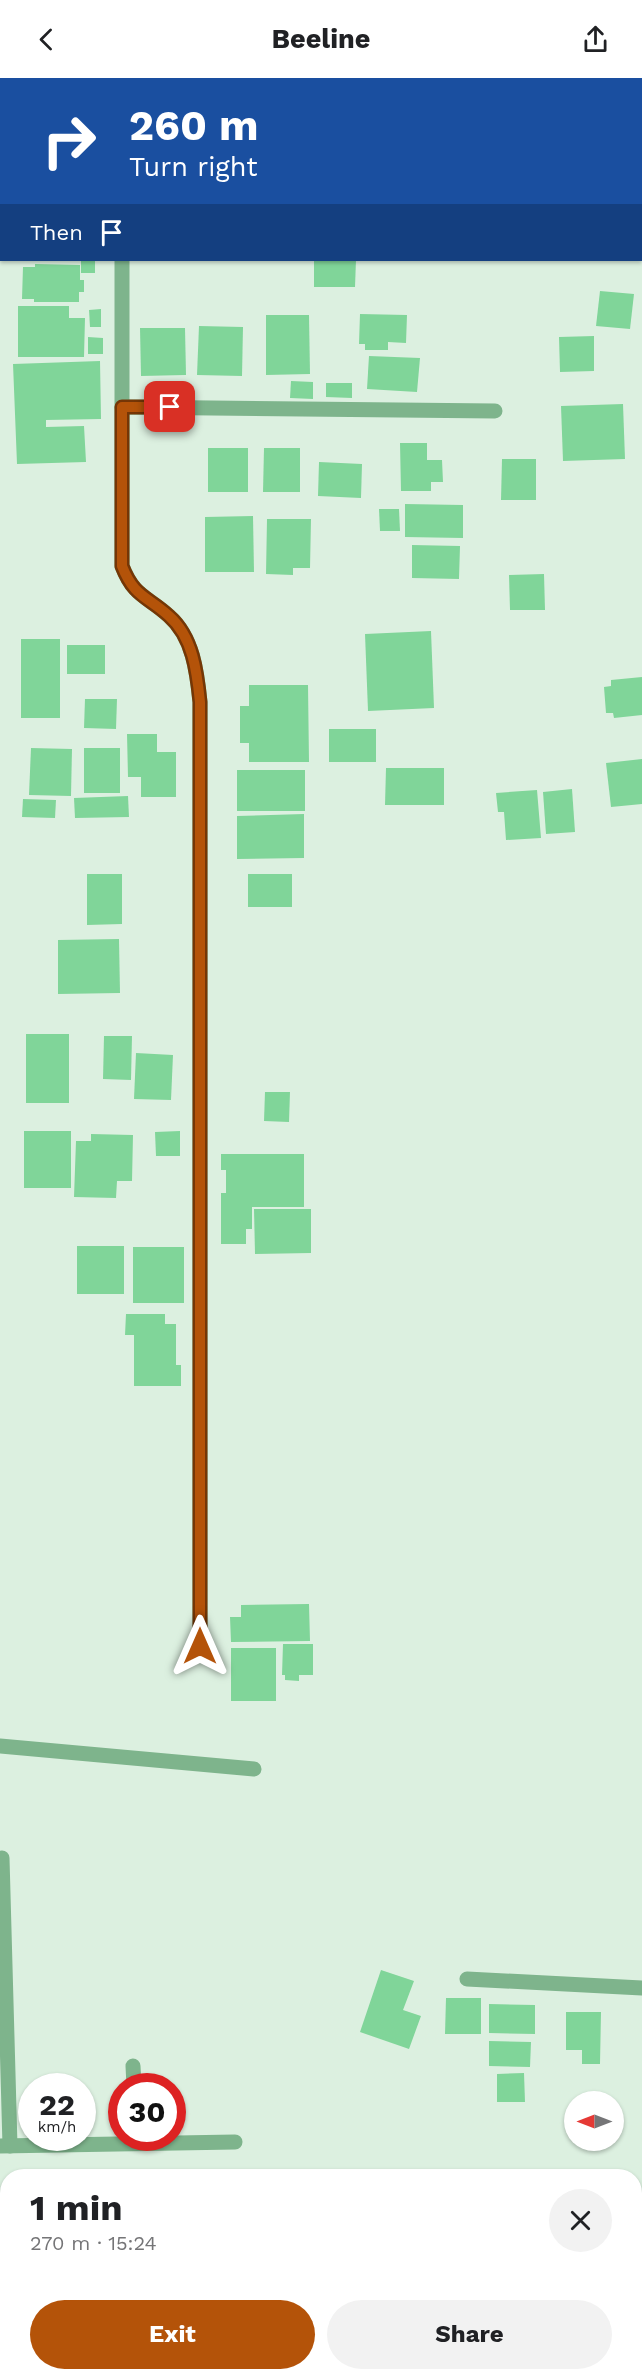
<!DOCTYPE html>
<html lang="en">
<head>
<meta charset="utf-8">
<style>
	body { margin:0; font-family:"Work Sans",sans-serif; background:#f2f2f2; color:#202124; height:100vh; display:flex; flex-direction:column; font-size:22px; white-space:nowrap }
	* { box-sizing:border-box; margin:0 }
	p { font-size:20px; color:#757577 }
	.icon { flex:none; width:33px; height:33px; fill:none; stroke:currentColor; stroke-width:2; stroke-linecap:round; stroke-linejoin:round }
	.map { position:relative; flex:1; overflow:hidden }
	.drawer { position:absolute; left:0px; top:2091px; width:642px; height:212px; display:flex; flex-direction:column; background:#fff; border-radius:24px 24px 0 0; box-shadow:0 2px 4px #0004 }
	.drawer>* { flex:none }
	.guide { position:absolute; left:0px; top:0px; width:642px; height:183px; box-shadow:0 2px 4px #0004; background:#1a4fa0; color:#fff; overflow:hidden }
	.needle { width:39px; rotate:270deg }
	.buttons { position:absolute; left:564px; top:2013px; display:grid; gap:12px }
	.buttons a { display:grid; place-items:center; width:60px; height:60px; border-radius:50%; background:#fff; box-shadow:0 2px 4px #0004; font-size:30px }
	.speed { position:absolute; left:18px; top:1995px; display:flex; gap:12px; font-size:30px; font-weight:700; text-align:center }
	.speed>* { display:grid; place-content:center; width:78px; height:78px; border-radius:50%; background:#fff; box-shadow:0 2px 4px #0004; line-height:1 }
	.speed small { font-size:15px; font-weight:400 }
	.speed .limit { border:9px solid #d22; background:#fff; color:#111 }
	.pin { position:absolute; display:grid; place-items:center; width:51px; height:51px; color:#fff; margin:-26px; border-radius:12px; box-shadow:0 3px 9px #0006 }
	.me { position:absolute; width:66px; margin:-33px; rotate:0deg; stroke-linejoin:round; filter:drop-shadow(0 0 4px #0008) }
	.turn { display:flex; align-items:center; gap:21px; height:126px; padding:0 30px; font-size:27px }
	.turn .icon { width:78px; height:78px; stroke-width:2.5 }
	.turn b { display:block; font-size:42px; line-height:51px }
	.then { display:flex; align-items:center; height:57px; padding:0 30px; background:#0003; gap:12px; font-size:22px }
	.round { display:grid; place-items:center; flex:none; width:63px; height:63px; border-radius:32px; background:#f2f2f2 }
	.summary { display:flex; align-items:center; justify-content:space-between; height:102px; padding:0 30px }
	h1 { font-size:36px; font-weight:700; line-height:45px }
	.primary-button { display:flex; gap:12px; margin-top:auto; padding:12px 30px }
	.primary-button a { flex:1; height:69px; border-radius:36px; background:#b45309; color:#fff; font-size:24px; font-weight:700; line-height:69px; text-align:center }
	.primary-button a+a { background:#f2f2f2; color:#202124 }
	header { display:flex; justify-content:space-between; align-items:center; height:78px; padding:0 30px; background:#fff; font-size:27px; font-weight:700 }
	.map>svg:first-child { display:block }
	.building { fill:#80d599 }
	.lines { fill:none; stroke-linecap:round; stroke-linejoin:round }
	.minor { stroke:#7eb48c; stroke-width:15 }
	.route-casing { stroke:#753606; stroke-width:15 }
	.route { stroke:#b45309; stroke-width:10 }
</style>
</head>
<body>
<header><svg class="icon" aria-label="back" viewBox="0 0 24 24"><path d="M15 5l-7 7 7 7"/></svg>Beeline<svg class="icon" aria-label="share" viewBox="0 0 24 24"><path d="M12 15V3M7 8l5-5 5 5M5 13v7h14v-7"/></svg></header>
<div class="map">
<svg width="642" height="2302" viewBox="0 0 642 2302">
	<rect width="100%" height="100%" fill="#dcf0e0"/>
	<g class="building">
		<rect x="81" y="182" width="14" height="13"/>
		<path d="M314 182H356L355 209H314Z"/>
		<path d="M35 186 80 187V202H84V214H79V224H34V221H22L23 189H35Z"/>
		<path d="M600 213 634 216 630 251 596 248Z"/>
		<path d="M18 228H69V240H85L84 279H18Z"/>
		<path d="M101 231V249H90L89 232Z"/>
		<path d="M360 236 407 237 406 265 388 264V272H365V266H359Z"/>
		<path d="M266 237H309L310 296 266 297Z"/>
		<path d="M199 248 243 249 242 298 197 297Z"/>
		<path d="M140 250H185L186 297 141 298Z"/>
		<path d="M594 258V293L560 294 559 259Z"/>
		<path d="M88 259 103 260V276H88Z"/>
		<path d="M369 278 420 280 417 314 367 311Z"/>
		<path d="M100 283 101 341 46 342V349L84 348 86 384 17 386 13 286Z"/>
		<path d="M291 303 313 304V321L290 320Z"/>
		<path d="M326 305H352V320L326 319Z"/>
		<path d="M623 326 625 381 563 383 561 328Z"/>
		<path d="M400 365H427V382H442L443 404H431V413H401Z"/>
		<rect x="208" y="370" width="40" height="44"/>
		<path d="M264 370H300V414H263Z"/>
		<path d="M502 381H536V422H501Z"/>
		<path d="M319 384 362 386 361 420 318 418Z"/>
		<path d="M405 426 463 427V460L405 459Z"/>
		<path d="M379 431H399L400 453H380Z"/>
		<path d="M253 438 254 494H205V439Z"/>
		<path d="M267 441H311L310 490H293V497L266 496Z"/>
		<path d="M412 467 460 468 459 501 412 500Z"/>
		<path d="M544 496 545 532H510L509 497Z"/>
		<path d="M431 553 434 630 368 633 365 556Z"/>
		<rect x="21" y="561" width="39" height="79"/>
		<rect x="67" y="567" width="38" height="29"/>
		<path d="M642 599V637L614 640 613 635H606L604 609 611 608V602Z"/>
		<path d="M249 607H308L309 684H249V665H240V628H249Z"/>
		<path d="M85 621H117L116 651 84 650Z"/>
		<rect x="329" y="651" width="47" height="33"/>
		<path d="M127 656H157V674H176V719H141V699H128Z"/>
		<path d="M31 670 72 671 71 718 29 717Z"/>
		<rect x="84" y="670" width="36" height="45"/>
		<path d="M642 681V726L611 729 606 685Z"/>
		<path d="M386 690H444V727H385Z"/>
		<rect x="237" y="692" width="68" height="41"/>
		<path d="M572 711 575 754 546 756 543 714Z"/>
		<path d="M537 712 541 760 506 762 504 734H498L496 715Z"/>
		<path d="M128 718 129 739 75 740 74 720Z"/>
		<path d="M23 721 56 722 55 740 22 739Z"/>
		<path d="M304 736V780L237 781V738Z"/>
		<path d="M87 796H122V846L87 847Z"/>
		<rect x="248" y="796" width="44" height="33"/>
		<path d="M119 861 120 915 58 916V862Z"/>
		<rect x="26" y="956" width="43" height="69"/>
		<path d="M104 958H132L131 1002 103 1001Z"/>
		<path d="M136 975 173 977 171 1022 134 1021Z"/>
		<path d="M265 1014H290L289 1044 264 1043Z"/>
		<rect x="24" y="1053" width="47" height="57"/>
		<path d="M180 1053V1078H156L155 1054Z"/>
		<path d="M91 1056 133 1057 132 1103H117L116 1120 74 1119 76 1063H91Z"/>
		<path d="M221 1076H304V1129H252V1151H246V1166H221V1115H226V1092H221Z"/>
		<path d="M254 1131H311V1175L255 1176Z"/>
		<rect x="77" y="1168" width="47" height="48"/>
		<rect x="133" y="1169" width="51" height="56"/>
		<path d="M126 1236H165V1246H176V1287H181V1308H134V1257H125Z"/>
		<path d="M309 1526 310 1563 231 1564 230 1539H241V1527Z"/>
		<path d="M283 1566H313V1597H299V1603L285 1602V1597H282Z"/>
		<rect x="231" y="1570" width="45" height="53"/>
		<path d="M381 1892 414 1903 403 1932 421 1938 409 1971 360 1954Z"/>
		<path d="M446 1920H481V1956H445Z"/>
		<path d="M489 1926 535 1927V1956L489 1955Z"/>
		<path d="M566 1934H601L600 1986H582V1972H566Z"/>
		<path d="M489 1963 531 1964 530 1989 489 1988Z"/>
		<path d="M524 1995 525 2024H497V1996Z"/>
		<rect x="99" y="2295" width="38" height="7"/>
	</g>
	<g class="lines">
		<g class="minor">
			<path d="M122 0V2"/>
			<path d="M633 0 637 2"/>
			<path d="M122 182V488C134 519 147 518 169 538 193 559 197 594 200 624V1568"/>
			<path d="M122 329 495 333"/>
			<path d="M0 1668 254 1691"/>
			<path d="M2 1780 10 2068"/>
			<path d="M467 1901 642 1910"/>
			<path d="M133 1988 134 2008"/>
			<path d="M0 2068 235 2064"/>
			<path d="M536 2295V2302"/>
		</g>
	</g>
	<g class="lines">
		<g class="route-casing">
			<path id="route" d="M170 329H122V488C134 519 147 518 169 538 193 559 197 594 200 624V1568"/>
		</g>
		<use href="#route" class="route"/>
	</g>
</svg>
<div class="buttons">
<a><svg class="needle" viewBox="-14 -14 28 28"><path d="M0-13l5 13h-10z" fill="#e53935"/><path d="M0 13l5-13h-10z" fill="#757577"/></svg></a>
</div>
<div class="speed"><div>22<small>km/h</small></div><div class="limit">30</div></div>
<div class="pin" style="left:170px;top:329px;background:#d93025"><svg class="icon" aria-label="arrive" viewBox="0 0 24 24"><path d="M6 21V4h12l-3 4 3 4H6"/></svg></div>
<svg class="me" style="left:200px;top:1568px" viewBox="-20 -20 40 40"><path d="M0-17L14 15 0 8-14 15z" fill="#b45309" stroke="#fff" stroke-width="4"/></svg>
<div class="guide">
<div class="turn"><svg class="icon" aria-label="right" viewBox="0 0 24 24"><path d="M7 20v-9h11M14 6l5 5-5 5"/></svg><div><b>260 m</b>Turn right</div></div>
<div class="then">Then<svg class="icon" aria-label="arrive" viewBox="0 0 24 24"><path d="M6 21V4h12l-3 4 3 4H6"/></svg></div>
</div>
<section class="drawer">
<div class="summary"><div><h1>1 min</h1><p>270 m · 15:24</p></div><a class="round"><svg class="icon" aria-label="close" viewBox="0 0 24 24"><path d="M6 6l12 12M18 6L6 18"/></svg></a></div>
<div class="primary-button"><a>Exit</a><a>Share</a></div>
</section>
</div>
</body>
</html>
